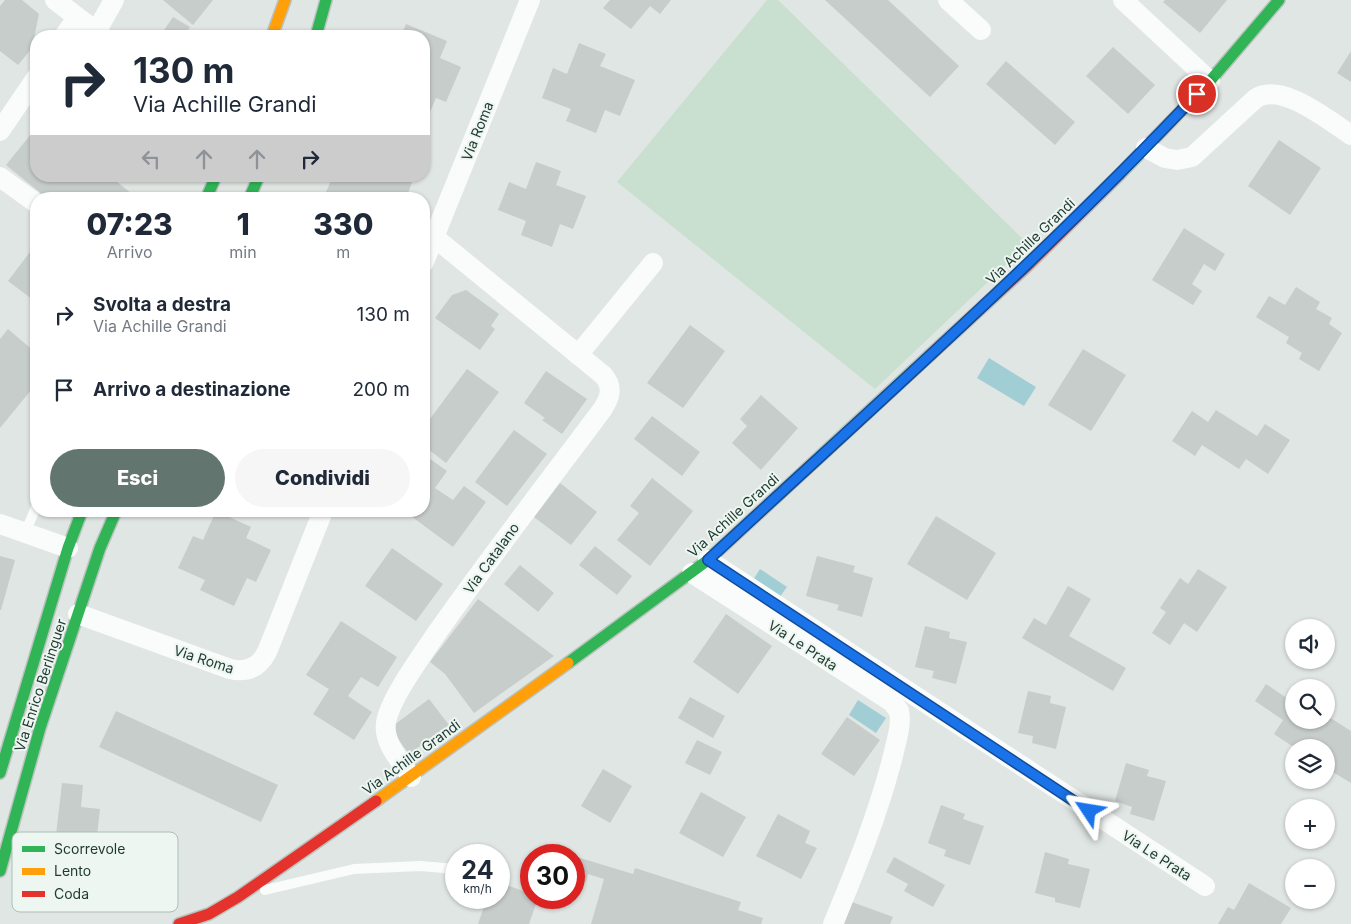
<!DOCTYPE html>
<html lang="it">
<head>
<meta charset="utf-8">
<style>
	body { margin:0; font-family:Inter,sans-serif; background:#f6f6f7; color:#1f2937; height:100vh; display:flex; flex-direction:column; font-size:19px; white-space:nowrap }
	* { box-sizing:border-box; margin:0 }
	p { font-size:16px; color:#747a83 }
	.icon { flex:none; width:28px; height:28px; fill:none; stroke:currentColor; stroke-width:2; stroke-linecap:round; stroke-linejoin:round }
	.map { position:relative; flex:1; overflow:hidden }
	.drawer { position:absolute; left:30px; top:192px; width:400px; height:325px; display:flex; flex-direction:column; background:#fff; border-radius:20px; box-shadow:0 1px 4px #0004 }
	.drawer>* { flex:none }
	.banner { position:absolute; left:30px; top:30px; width:400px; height:152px; border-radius:20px; box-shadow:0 1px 4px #0004; background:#fff; color:#1f2937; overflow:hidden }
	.fabs { position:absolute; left:1285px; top:619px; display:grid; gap:10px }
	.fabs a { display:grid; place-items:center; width:50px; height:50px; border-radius:50%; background:#fff; box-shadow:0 1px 4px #0004; font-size:25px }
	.speed { position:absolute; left:445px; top:844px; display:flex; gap:10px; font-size:25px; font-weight:700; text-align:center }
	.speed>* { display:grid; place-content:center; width:65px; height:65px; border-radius:50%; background:#fff; box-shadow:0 1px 4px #0004; line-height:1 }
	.speed small { font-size:12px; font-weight:400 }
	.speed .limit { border:8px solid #d22; background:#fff; color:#111 }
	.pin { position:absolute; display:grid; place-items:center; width:42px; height:42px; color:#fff; margin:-21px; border:2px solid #fff; border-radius:50%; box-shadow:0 1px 5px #0007 }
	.me { position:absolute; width:55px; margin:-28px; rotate:303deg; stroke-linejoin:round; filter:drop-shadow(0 0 4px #0008) }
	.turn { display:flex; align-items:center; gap:18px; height:105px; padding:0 20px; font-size:22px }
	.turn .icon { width:65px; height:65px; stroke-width:2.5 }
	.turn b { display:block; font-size:35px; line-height:42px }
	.lanes { display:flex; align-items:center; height:48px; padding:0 20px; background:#0003; justify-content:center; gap:25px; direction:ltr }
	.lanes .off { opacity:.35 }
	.eta { display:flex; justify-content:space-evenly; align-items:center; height:85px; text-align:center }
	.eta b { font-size:30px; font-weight:800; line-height:35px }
	.action { display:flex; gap:10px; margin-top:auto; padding:10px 20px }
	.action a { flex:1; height:58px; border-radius:30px; background:#63756f; color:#fff; font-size:20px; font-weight:800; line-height:58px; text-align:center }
	.action a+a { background:#f6f6f7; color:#1f2937 }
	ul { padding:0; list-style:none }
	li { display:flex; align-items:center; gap:15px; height:75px; padding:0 20px }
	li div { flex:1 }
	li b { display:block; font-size:19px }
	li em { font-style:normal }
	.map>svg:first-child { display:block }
	.green { fill:#c9dfcf }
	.water { fill:#a0ced4 }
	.building { fill:#c7cdca }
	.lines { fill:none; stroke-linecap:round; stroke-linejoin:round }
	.fast-casing { stroke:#b9c3be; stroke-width:14 }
	.slow-casing { stroke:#b9c3be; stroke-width:14 }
	.jam-casing { stroke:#b9c3be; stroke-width:14 }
	.lane { stroke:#fafbfb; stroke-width:10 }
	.street { stroke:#fafbfb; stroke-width:20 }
	.fast { stroke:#30b455; stroke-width:11 }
	.slow { stroke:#ff9f0a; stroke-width:11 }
	.jam { stroke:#e5322d; stroke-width:11 }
	.route-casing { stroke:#114b97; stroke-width:12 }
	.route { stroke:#1a73e8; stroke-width:9 }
	.labels { text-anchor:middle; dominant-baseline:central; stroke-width:4; stroke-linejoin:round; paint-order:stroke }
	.street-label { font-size:14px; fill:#1f3831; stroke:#edf6f1 }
	.key { fill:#edf6f1; stroke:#afbdb7; stroke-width:1 }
	.key-label { font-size:14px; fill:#1f3831 }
</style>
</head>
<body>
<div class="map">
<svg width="1351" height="924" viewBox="0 0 1351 924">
	<rect width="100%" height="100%" fill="#e0e6e3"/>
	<path class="green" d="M767 0H778L1028 244 875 389 617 182Z"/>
	<g class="water">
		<path d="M989 358 1036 387 1024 406 977 378Z"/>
		<path d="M760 569 787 587 779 598 753 580Z"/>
		<path d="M858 700 886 718 876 733 849 715Z"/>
	</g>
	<g class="building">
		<path d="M5 0H22L39 14 32 48 18 65 0 51V6Z"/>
		<path d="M163 0H213L193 25Z"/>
		<path d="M610 0H671L660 14 650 6 631 29 603 8Z"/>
		<path d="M825 0H888L959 66 930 97Z"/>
		<path d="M1165 0H1227L1200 33 1163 2Z"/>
		<path d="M173 17 190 27 184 36H160Z"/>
		<path d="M406 24 447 41 440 58 461 67 446 102 436 98 424 126V36H401Z"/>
		<path d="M579 43 606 54 600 66 635 80 620 116 605 110 596 133 566 121 571 109 542 98 553 68 567 74Z"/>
		<path d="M1113 47 1155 85 1128 114 1086 76Z"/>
		<path d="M1351 51V82L1337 73Z"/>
		<path d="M1006 61 1075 122 1055 145 986 84Z"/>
		<path d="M36 128V176H110L138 199H48L6 165Z"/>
		<path d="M1279 140 1321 168 1290 215 1248 186Z"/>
		<path d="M536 162 561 171 556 185 586 196 573 229 560 224 552 247 521 235 526 221 498 210 509 182 526 189Z"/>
		<path d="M333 176 344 179 345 176H398L412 182 406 199H323Z"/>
		<path d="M1184 228 1225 254 1215 271 1204 264 1192 284 1202 291 1193 305 1152 280Z"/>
		<path d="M36 244V302L8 281Z"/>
		<path d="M1296 287 1320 302 1316 309 1332 318 1329 324 1342 333 1319 371 1299 359 1302 353 1286 343 1289 337 1256 317 1269 296 1285 305Z"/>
		<path d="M466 290 499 314 491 326 495 329 480 350 435 318 452 295Z"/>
		<path d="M690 325 725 351 683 408 647 383Z"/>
		<path d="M8 329 36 353V384L0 428V339Z"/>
		<path d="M1083 349 1126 375 1091 431 1048 405Z"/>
		<path d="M467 369 499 392 446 463 424 446V427Z"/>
		<path d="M546 371 587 399 562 434 542 420 545 418 524 403Z"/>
		<path d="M761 395 798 428 761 470 732 443 747 426 740 419Z"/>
		<path d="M1216 410 1257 436 1265 424 1290 440 1268 474 1246 459 1239 469 1202 445 1195 456 1172 441 1192 411 1208 422Z"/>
		<path d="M652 416 700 452 682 476 634 439Z"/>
		<path d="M514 430 547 454 507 506 475 482Z"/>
		<path d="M426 456 447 471 435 488 453 500 464 486 486 502 453 547 404 511H424V460Z"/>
		<path d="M652 478 693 511 650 566 617 540 639 513 630 506Z"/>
		<path d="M560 483 597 512 571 545 534 517Z"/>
		<path d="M216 511 251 527 246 538 271 550 256 582 247 578 234 606 200 590 205 580 178 568 193 536 203 540Z"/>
		<path d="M936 516 996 553 967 600 907 564Z"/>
		<path d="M595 546 632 576 617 595 579 565Z"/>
		<path d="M392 548 443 584 416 621 365 586Z"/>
		<path d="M0 556 15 560 1 610H0Z"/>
		<path d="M817 556 855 566 853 572 873 578 862 617 837 610 839 605 806 596Z"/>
		<path d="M520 565 554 593 538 612 504 584Z"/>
		<path d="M1198 569 1227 587 1197 632 1184 623 1170 645 1152 633 1166 612 1160 608 1180 578 1188 584Z"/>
		<path d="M1068 586 1091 599 1069 636 1126 668 1113 691 1022 638 1034 618 1046 625Z"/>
		<path d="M478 599 554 656 474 713 445 674 430 662Z"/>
		<path d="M726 614 772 646 738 694 693 662Z"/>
		<path d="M341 621 397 657 378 687 361 677 348 696 372 712 354 740 313 714 329 689 306 675Z"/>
		<path d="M925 626 950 632 949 638 967 642 956 684 932 678 934 671 915 667Z"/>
		<path d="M1266 684 1288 699 1292 693 1294 694V720H1326V715L1351 731V783L1326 768V748H1295L1274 734 1283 720 1255 701Z"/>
		<path d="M1028 691 1051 696 1050 703 1066 707 1056 749 1032 743 1033 736 1018 733Z"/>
		<path d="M690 697 725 716 713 738 678 718Z"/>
		<path d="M429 699 449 725 409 754 390 728Z"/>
		<path d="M116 711 278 785 261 822 99 747Z"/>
		<path d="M847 717 880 740 854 776 821 754Z"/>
		<path d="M697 740 722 752 710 775 685 763Z"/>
		<path d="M1126 763 1149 770 1147 776 1166 781 1154 821 1130 814 1132 807 1115 801Z"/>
		<path d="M603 769 632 786 610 823 581 806Z"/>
		<path d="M62 783 83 785 81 807 100 809 95 853H101L98 879 72 876 73 869 46 866 48 843 55 844Z"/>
		<path d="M701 792 746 817 723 857 679 833Z"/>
		<path d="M941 805 965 814 963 819 984 826 970 865 944 856 946 850 928 843Z"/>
		<path d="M778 814 810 831 805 843 817 848 801 879 756 856Z"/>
		<path d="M1045 852 1069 859 1068 864 1090 869 1080 908 1055 902V898L1035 893Z"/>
		<path d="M577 857 633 874 635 868 741 902 738 910 763 918 761 924H591L604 879 588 874 586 882 574 878V866Z"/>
		<path d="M894 857 945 885 933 907 904 891 908 884 886 872Z"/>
		<path d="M1249 883 1291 908 1281 924H1218L1228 907 1234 910Z"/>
		<path d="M504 884 531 894V898H538L529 924H478L487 898H499V887Z"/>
		<path d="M852 902 893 917 890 924H844Z"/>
	</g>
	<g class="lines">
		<g class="fast-casing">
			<g id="fast">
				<path d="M316 36 326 0"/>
				<path d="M1120 174 1210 81 1279 0"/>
				<path d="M206 199 216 176"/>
				<path d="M249 199 259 176"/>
				<path d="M568 663 708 560 930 355"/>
				<path d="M0 773 68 548 82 511"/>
				<path d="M0 871 40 728 100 548 116 511"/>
			</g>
		</g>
		<g class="slow-casing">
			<g id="slow">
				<path d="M272 36 285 0"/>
				<path d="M376 801 568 663"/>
			</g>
		</g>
		<g class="jam-casing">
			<g id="jam">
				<path d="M930 355 1026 267 1120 174"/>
				<path d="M179 924 209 914 238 897 376 801"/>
			</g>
		</g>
		<g class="lane">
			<path d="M25 533 36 507"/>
			<path d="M265 890 354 869 420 866 456 869"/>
		</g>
		<g class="street">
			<path d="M55 0 102 36"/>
			<path d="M948 0 981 30"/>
			<path d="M1123 0 1210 81"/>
			<path d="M96 32 114 0"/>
			<path d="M64 36 77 18"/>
			<path d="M0 131 36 78"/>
			<path d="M1146 148 1165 158 1177 160 1192 157 1255 99C1281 81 1328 120 1351 135"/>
			<path d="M0 177 36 203"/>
			<path d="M424 262 530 0"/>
			<path d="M578 355 653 263"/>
			<path d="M0 524 68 548"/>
			<path d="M708 560 1205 886"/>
			<path d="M692 573 892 702 899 711C902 726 896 741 893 756 878 814 856 869 833 924"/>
			<path d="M78 614 230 669C247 673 259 667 267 652L323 511"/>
			<path d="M411 777C401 761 383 743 386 723 389 700 421 657 434 637 488 560 545 486 602 410 610 398 614 387 603 375L434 237"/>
		</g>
		<use href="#fast" class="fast"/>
		<use href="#slow" class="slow"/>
		<use href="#jam" class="jam"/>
	</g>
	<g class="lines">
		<g class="route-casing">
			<path id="route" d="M1089 811 708 560C873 407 1042 258 1197 94"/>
		</g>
		<use href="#route" class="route"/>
	</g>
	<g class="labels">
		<g class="street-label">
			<text transform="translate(477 131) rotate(-68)">Via Roma</text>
			<text transform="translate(1030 241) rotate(-44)">Via Achille Grandi</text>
			<text transform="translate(733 515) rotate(-42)">Via Achille Grandi</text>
			<text transform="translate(491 558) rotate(-54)">Via Catalano</text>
			<text transform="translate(803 645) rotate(33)">Via Le Prata</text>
			<text transform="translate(204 659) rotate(18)">Via Roma</text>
			<text transform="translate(40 685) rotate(-72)">Via Enrico Berlinguer</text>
			<text transform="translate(411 757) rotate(-36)">Via Achille Grandi</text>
			<text transform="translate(1157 855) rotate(33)">Via Le Prata</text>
		</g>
	</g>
	<rect x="12" y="832" width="166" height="80" rx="8" class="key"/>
	<rect x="22" y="846" width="23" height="6" fill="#30b455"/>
	<rect x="22" y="868" width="23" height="7" fill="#ff9f0a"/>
	<rect x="22" y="891" width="23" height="6" fill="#e5322d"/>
	<g class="key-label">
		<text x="54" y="854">Scorrevole</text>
		<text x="54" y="876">Lento</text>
		<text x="54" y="899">Coda</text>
	</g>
</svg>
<div class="fabs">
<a><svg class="icon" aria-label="sound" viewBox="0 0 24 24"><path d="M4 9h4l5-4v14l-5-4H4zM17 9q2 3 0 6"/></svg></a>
<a><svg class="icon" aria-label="search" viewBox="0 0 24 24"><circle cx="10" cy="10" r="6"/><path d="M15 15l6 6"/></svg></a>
<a><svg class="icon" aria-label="layers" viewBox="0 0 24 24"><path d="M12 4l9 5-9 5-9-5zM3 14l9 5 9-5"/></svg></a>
<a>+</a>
<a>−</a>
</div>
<div class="speed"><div>24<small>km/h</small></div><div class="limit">30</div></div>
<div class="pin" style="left:1197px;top:94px;background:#d93025"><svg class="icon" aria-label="arrive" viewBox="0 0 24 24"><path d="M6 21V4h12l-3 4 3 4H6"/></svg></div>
<svg class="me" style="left:1089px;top:811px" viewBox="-20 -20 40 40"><path d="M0-17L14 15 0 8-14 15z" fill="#1a73e8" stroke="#fff" stroke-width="4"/></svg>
<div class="banner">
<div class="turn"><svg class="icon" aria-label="right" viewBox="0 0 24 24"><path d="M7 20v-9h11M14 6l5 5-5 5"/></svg><div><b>130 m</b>Via Achille Grandi</div></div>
<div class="lanes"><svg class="icon off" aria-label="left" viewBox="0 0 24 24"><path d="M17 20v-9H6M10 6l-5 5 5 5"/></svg><svg class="icon off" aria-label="ahead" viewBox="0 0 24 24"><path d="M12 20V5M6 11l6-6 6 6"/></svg><svg class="icon off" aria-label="ahead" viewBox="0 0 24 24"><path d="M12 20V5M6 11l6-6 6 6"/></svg><svg class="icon" aria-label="right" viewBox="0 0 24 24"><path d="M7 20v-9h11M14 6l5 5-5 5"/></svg></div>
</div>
<section class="drawer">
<div class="eta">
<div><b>07:23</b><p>Arrivo</p></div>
<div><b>1</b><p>min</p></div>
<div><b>330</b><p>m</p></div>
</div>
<ul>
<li><svg class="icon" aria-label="right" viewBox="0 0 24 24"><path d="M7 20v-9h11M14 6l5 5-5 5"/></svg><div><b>Svolta a destra</b><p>Via Achille Grandi</p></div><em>130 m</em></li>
<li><svg class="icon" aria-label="arrive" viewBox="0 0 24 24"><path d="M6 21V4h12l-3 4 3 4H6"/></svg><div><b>Arrivo a destinazione</b></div><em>200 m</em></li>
</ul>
<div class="action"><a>Esci</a><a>Condividi</a></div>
</section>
</div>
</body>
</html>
